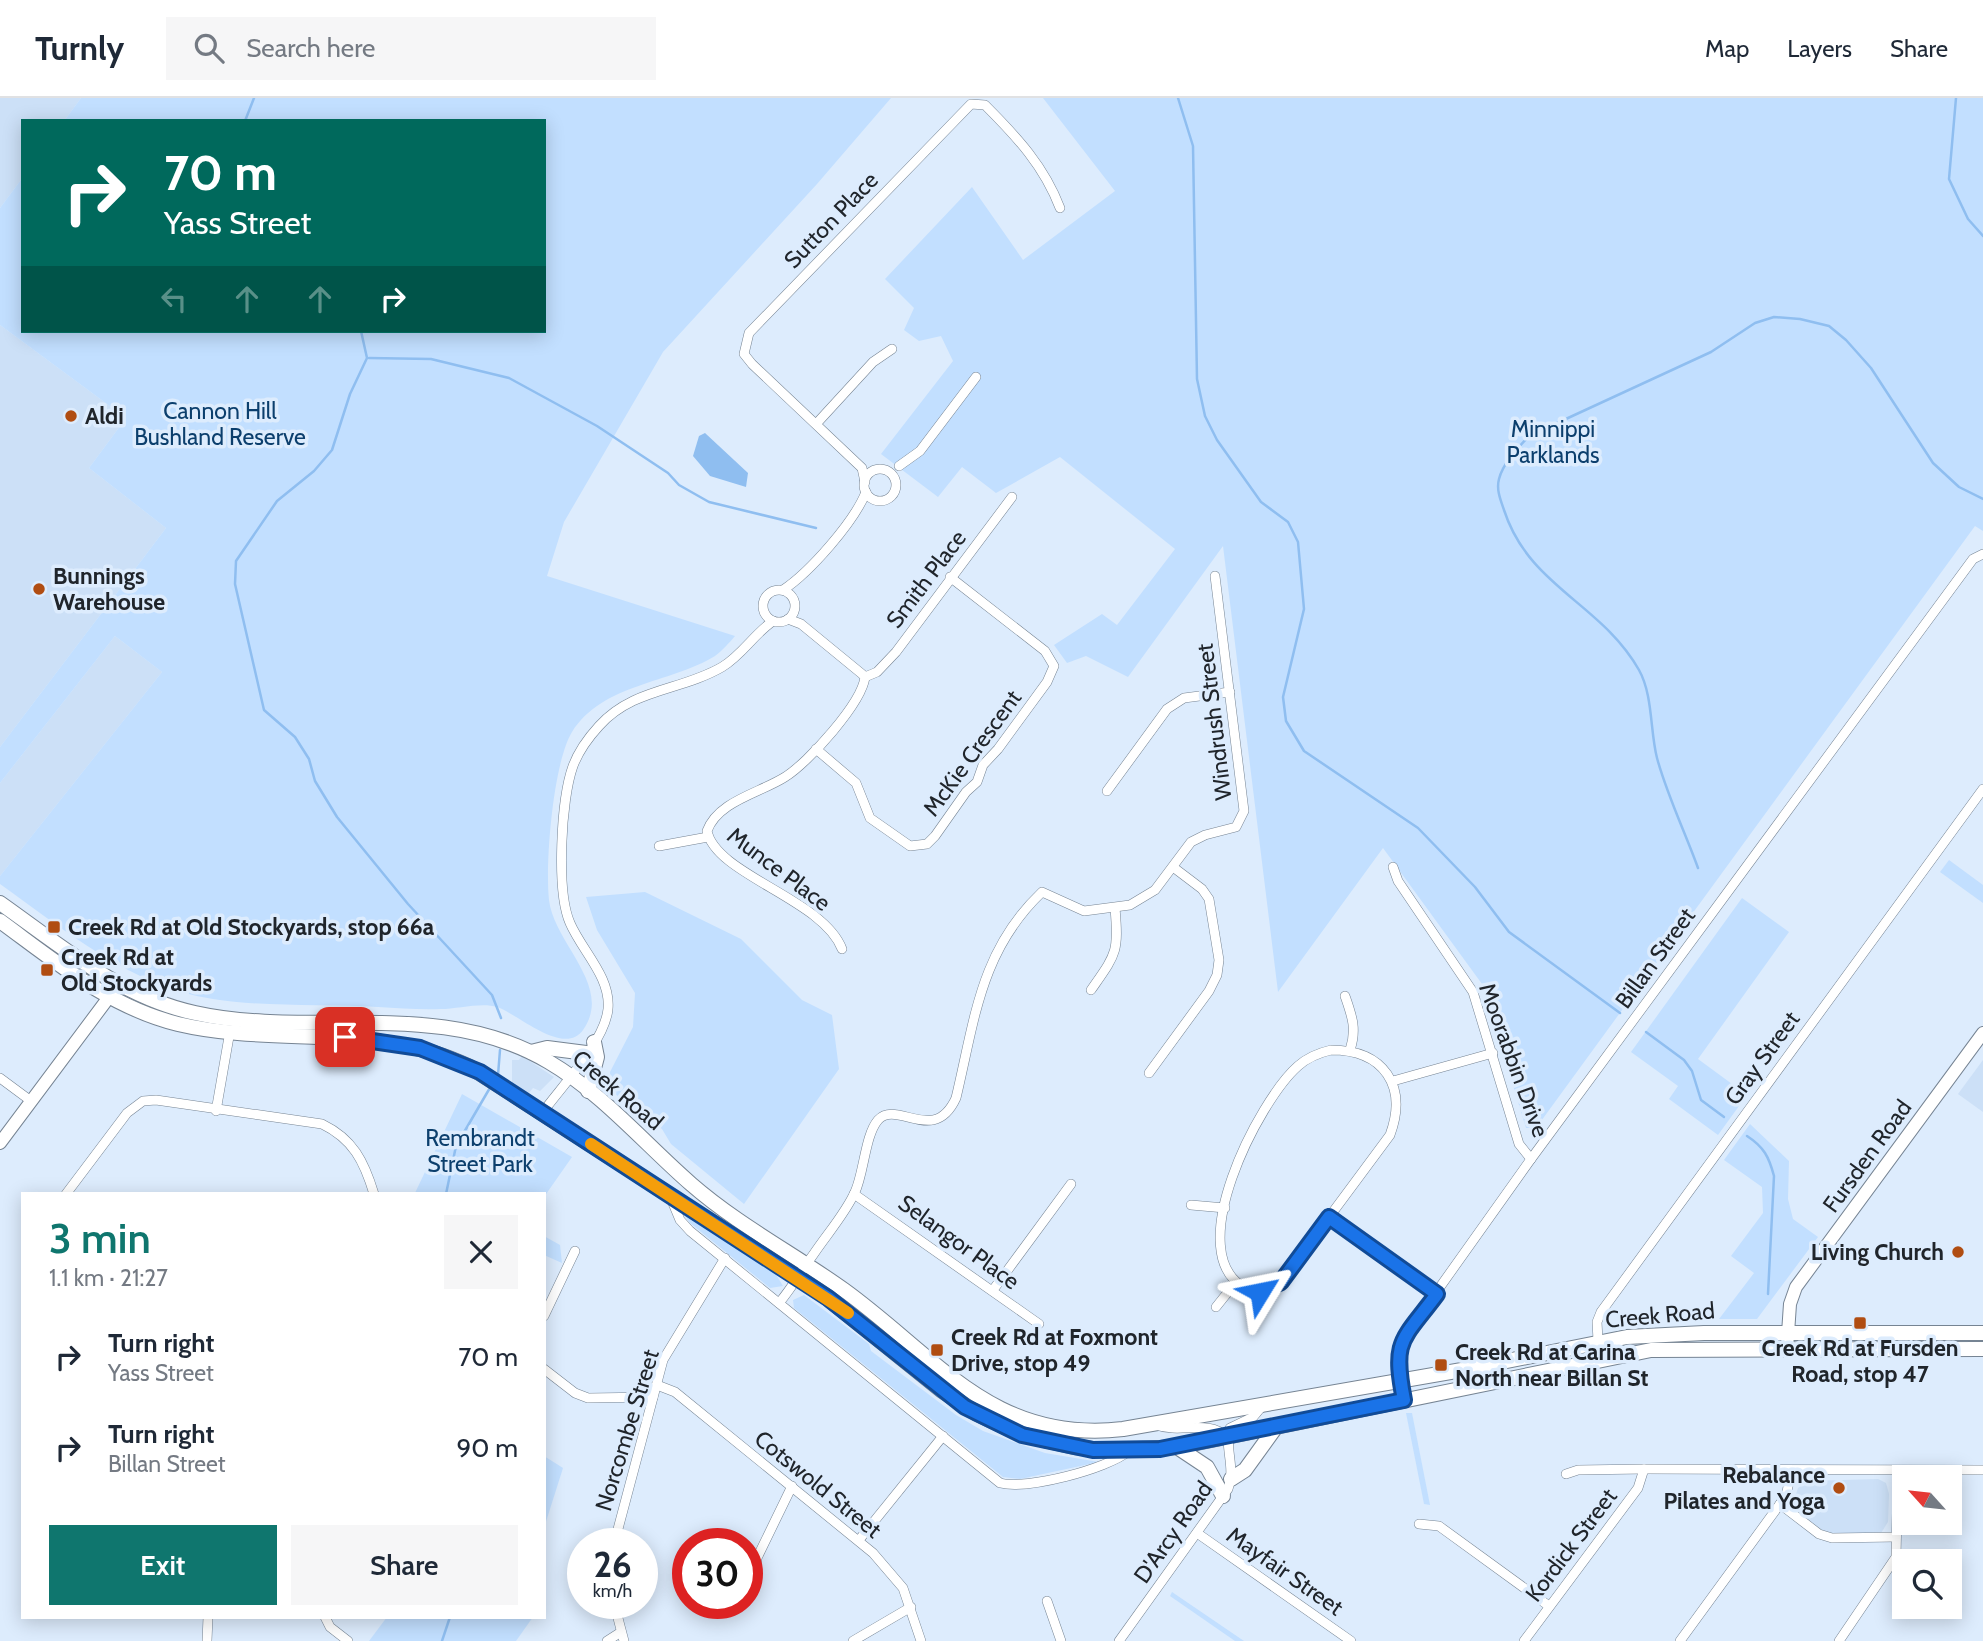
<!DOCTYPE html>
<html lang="en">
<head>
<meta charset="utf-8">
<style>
	body { margin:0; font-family:Cabin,sans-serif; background:#f6f6f7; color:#1f2937; height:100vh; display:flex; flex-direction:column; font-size:26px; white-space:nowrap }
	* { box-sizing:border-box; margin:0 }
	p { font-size:23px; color:#747a83 }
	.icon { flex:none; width:38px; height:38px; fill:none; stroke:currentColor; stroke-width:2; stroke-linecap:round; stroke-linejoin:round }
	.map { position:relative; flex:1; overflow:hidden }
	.details { position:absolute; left:21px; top:1094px; width:525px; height:427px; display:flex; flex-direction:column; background:#fff; border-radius:0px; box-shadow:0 4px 18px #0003 }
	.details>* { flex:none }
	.top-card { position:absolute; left:21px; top:21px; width:525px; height:214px; border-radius:0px; box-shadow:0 4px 18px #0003; background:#00695c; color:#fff; overflow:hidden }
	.needle { width:46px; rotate:297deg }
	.fabs { position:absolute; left:1892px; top:1367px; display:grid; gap:14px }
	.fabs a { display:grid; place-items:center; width:70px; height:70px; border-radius:0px; background:#fff; box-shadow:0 4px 18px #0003; font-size:35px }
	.speed { position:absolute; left:567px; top:1430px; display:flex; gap:14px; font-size:35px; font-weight:700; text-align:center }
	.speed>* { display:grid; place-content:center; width:91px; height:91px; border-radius:50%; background:#fff; box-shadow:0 4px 18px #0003; line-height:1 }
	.speed small { font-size:18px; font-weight:400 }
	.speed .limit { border:10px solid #d22; background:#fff; color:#111 }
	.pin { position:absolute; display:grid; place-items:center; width:60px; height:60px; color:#fff; margin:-30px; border-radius:14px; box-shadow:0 4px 10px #0006 }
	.me { position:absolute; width:77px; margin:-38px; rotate:55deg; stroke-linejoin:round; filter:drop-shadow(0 0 5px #0008) }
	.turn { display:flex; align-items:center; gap:24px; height:147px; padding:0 28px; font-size:32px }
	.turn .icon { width:91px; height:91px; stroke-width:2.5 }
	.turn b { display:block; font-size:49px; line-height:60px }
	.lanes { display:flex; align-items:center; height:66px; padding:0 28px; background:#0003; justify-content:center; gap:35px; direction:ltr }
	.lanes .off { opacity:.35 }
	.round { display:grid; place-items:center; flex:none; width:74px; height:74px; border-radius:0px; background:#f6f6f7 }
	.summary { display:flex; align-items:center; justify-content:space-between; height:119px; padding:0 28px }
	h1 { font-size:42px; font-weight:600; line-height:52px; color:#0f766e }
	.cta { display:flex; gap:14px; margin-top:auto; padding:14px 28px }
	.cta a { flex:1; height:80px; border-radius:0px; background:#0f766e; color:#fff; font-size:28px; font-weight:600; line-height:80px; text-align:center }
	.cta a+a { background:#f6f6f7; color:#1f2937 }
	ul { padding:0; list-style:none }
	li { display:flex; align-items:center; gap:21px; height:91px; padding:0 28px }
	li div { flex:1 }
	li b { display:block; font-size:26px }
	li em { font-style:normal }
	header { display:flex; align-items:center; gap:42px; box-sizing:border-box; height:98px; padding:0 35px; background:#fff; border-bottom:2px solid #e0e1e3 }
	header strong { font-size:33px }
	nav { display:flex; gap:38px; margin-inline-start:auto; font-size:24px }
	.search { width:490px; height:63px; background:#f6f6f7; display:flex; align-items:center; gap:18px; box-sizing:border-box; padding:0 24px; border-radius:0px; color:#747a83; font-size:26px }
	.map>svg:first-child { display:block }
	.built { fill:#cce0f7 }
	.green { fill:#c2dfff }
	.water { fill:#8fbef0 }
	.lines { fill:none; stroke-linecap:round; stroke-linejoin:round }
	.stream { stroke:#8fbef0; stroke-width:2.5 }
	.street-casing { stroke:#768493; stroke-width:10 }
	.secondary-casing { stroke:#768493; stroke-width:14 }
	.primary-casing { stroke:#768493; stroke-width:16 }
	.street { stroke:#fff; stroke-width:9 }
	.secondary { stroke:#fff; stroke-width:12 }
	.primary { stroke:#fff; stroke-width:14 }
	.route-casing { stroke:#114b97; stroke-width:18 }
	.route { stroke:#1a73e8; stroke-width:12 }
	.slow { stroke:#f59e0b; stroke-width:12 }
	.poi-dot { fill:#b04d12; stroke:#ddecfd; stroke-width:2.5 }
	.labels { text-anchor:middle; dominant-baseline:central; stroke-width:7; stroke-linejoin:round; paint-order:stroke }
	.street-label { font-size:23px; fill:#20252b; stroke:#ddecfd }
	.park-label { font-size:23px; fill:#0c3f6d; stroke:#ddecfd }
	.poi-label { font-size:23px; font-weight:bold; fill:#20252b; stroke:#ddecfd; text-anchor:start }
</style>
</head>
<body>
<header>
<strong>Turnly</strong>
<div class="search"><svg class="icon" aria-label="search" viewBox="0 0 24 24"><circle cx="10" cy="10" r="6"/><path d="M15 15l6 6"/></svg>Search here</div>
<nav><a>Map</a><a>Layers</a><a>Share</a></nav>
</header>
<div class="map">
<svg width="1983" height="1543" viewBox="0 0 1983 1543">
	<rect width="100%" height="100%" fill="#ddecfd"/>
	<g class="built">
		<path d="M0 0H81L64 23H23V79L0 110Z"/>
		<path d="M0 227 126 320 89 370 166 430 0 649Z"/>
		<path d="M115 538 162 574 0 778V685Z"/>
		<path d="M522 958 554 979 540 993 533 990 528 996 512 986V962H519Z"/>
		<path d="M1983 962V1014L1958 996Z"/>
		<path d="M1878 1381 1886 1385 1889 1396 1888 1424 1881 1435 1827 1436 1795 1414 1792 1408 1798 1390 1808 1383Z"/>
	</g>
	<g class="green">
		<path d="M81 0H891L817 86 663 254 564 424 547 478 735 538C729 545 722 553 715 558 669 586 603 585 572 634 553 665 545 766 549 802 554 846 614 888 583 932 564 959 518 916 497 909 482 904 457 911 441 911 420 912 399 910 378 909 326 906 264 909 213 901 132 889 65 832 0 786V778L162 574 115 538 0 685V649L166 430 89 370 126 320 0 227V110L23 79V233H544V23H64Z"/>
		<path d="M1043 0H1983V433L1975 428 1536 1030H1526L1482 886 1383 750 1278 894 1223 448 1128 579 1086 558 1067 565 1054 547 1102 516 1117 527 1175 451 1060 359 996 395 962 369 938 399 881 356 953 263 941 238 919 243 904 232 914 210 885 181 972 89 1023 162 1115 93Z"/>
		<path d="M1949 762 1983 787V805L1940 774Z"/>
		<path d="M645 794 741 841 802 902 832 917 839 971 744 1106 671 1046 662 1031 615 996 611 986 610 974 633 929 635 895 597 832 586 799Z"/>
		<path d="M1742 800 1789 834 1698 961 1747 997 1718 1037 1669 1001 1678 988 1631 954Z"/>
		<path d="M462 996 572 1059 544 1099V1096L415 1095Z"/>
		<path d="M1750 1026 1789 1063 1788 1101 1793 1121 1818 1139 1757 1221H1719L1754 1175 1731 1158 1763 1115 1762 1089 1724 1062Z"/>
		<path d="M682 1114 775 1175 783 1188 770 1190 690 1125Z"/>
		<path d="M544 1138 560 1147 562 1165 544 1157Z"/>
		<path d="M804 1197 869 1246 871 1253 956 1317 983 1333 1045 1355 1099 1364 1020 1381 1003 1379 794 1210 793 1202Z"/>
		<path d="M1406 1315H1412L1430 1407 1424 1406Z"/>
		<path d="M544 1358 563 1370 544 1430Z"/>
		<path d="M1172 1494 1244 1543H1235L1170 1498Z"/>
		<path d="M387 1519H533L516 1543H369Z"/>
	</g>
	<path class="water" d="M705 335 748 375 746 389 710 378 693 358 699 338Z"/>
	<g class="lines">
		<g class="stream">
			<path d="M1178 0 1193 48 1197 281 1205 318 1217 342 1261 404 1288 424 1298 444 1304 511 1283 599 1286 623 1304 653 1418 730 1475 789 1509 834 1620 915"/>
			<path d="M1956 0 1949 81 1968 121 1983 138"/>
			<path d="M245 23 254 0"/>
			<path d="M361 233 367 260 350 296 332 352 314 373 277 403 236 463 235 486 264 612 295 639 309 661 315 683 337 719 408 806 492 897 501 920"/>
			<path d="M369 260 431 261 509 280 597 328 668 375 679 387 709 404 816 430"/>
			<path d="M1698 770C1685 734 1667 697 1657 660 1650 633 1653 597 1639 572 1601 505 1529 489 1504 412 1501 403 1496 392 1499 381 1503 365 1518 350 1529 338L1711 254 1755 225 1774 219 1800 221 1829 228 1846 242 1871 270 1933 365 1959 389 1983 401"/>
			<path d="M1646 934 1684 962 1692 973 1701 1002 1724 1019"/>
			<path d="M498 977 500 952"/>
			<path d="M1747 1038C1764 1049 1769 1059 1774 1078L1768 1196"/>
			<path d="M446 1096 456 1048 491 988"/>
			<path d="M442 1543 450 1519"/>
		</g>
		<g class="street-casing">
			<g id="street">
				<path d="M817 325 873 264 892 251"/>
				<path d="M899 368 920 353 976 279"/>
				<circle cx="880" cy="387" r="16"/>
				<path d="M865 384 862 370 752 266 744 256 749 235 971 6 985 7C1017 39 1044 68 1060 110"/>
				<path d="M783 492C810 474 854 424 866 394"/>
				<circle cx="779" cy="508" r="16"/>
				<path d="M788 521 801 526 862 576 865 579C862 605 808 665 785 679 760 695 718 703 707 733 716 777 823 801 842 851"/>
				<path d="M865 579 877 574 896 554 1012 399"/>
				<path d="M816 651 856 685 870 720 910 748 927 746 935 738 966 694 977 684 983 667 998 651 1047 584 1054 568 1045 553 950 479"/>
				<path d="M1107 693 1167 611 1184 600 1230 594"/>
				<path d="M659 748 708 739"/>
				<path d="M1393 769 1398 783 1473 894 1519 1046 1531 1061"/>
				<path d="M1091 892C1116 856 1119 855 1115 810"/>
				<path d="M1345 898C1352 918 1357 931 1350 952"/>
				<path d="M1331 952C1384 952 1408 988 1390 1037L1281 1184C1271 1193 1259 1197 1247 1191 1178 1158 1259 1002 1298 968 1308 959 1318 955 1331 952Z"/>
				<path d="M1149 975 1209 893 1217 877 1219 862 1209 801 1202 791 1173 769"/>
				<path d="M0 980 31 1003"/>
				<path d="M1393 983 1493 955"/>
				<path d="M216 1013 230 933"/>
				<path d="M543 1014C562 988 605 943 608 911 611 879 582 853 570 825 556 793 561 701 573 668 579 652 588 640 599 628 633 590 681 593 722 569 742 557 754 536 773 523"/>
				<path d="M66 1096 127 1015 143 1003 156 1002 322 1026C353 1041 364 1063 374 1096"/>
				<path d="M854 1096 1039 1226"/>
				<path d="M670 1098 680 1122 690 1133 1000 1385C1027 1392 1107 1371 1129 1353"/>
				<path d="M1191 1107 1225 1110"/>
				<path d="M1329 1119 1437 1196"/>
				<path d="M993 1192 1071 1086"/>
				<path d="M779 1205C792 1190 801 1173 813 1157 827 1136 845 1116 855 1094 864 1075 865 1037 878 1022 897 1001 934 1048 956 1000 975 921 980 853 1042 794L1084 813 1130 807 1155 792 1191 744 1205 737 1236 729 1244 713 1215 478"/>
				<path d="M1216 1209 1236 1184"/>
				<path d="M544 1218 575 1153"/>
				<path d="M1599 1261 1597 1224 1601 1214 1983 691"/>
				<path d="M544 1271 575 1295 588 1300 653 1299"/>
				<path d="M657 1287 675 1294 873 1455 903 1490 921 1543"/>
				<path d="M1404 1302 1398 1262 1403 1241 1531 1061 1973 461 1983 456"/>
				<path d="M1156 1327C1182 1336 1207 1321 1227 1339"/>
				<path d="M1566 1376 1578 1372 1644 1371 1983 1372"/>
				<path d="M1780 1406 1819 1436 1832 1440 1896 1439"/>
				<path d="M1419 1426 1439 1428 1549 1508"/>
				<path d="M1197 1435 1351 1543"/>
				<path d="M859 1442 943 1338"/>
				<path d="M614 1446 663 1262 725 1160"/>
				<path d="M755 1478 757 1460 792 1388"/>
				<path d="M1047 1503 1061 1543"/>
				<path d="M614 1505 624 1543"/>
				<path d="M325 1519 330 1529 348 1543"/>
				<path d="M207 1543 208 1519"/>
				<path d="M607 1543 621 1534"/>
				<path d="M853 1543 911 1509"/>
				<path d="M1119 1543 1228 1391C1236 1369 1224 1350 1230 1330L1253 1319 1263 1307"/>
				<path d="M1524 1543 1638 1390 1644 1371"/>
				<path d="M1680 1543 1780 1406 1787 1394 1791 1372"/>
				<path d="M1839 1543 1896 1459 1898 1372"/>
			</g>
		</g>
		<g class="secondary-casing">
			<g id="secondary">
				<path d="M0 1045 118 887"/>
				<path d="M1787 1250 1790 1206 1796 1189 1983 935"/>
			</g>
		</g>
		<g class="primary-casing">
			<g id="primary">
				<path d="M0 805C61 848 120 899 195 915 312 941 440 899 549 964 602 995 645 1046 691 1086 738 1127 794 1156 844 1192 938 1260 993 1346 1123 1331L1462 1272 1627 1239 1704 1235H1983"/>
				<path d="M0 823C56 864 109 909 178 926 275 949 378 924 470 969L817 1192 941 1292 977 1316 1022 1337 1074 1349 1111 1353 1177 1349 1651 1252 1983 1251"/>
				<path d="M531 954 547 950 586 955"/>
				<path d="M588 993 597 959 594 944"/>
				<path d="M1177 1349 1207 1369 1223 1398"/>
				<path d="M1231 1381 1245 1372 1276 1329"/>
			</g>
		</g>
		<use href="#street" class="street"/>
		<use href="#secondary" class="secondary"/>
		<use href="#primary" class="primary"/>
	</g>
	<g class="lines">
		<g class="route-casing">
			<path id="route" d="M345 939 420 950 480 974 828 1200 965 1309 1022 1337 1093 1352 1160 1351 1404 1302C1392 1241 1402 1243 1437 1196L1329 1119 1281 1184 1260 1194"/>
		</g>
		<use href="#route" class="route"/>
		<path class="slow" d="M591 1046 848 1215"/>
	</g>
	<g class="poi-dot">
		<circle cx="71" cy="318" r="7"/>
		<circle cx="39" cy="491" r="7"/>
		<rect x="47" y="822" width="14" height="14" rx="3.5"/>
		<rect x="40" y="865" width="14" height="14" rx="3.5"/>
		<circle cx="1958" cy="1154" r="7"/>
		<rect x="1853" y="1218" width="14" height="14" rx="3.5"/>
		<rect x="930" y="1245" width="14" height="14" rx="3.5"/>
		<rect x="1434" y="1260" width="14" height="14" rx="3.5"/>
		<circle cx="1839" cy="1390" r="7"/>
	</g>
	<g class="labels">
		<g class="street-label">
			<text transform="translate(831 122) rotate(-46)">Sutton Place</text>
			<text transform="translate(926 481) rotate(-53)">Smith Place</text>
			<text transform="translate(1214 624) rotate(-97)">Windrush Street</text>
			<text transform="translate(972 655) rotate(-54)">McKie Crescent</text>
			<text transform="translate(779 771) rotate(37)">Munce Place</text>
			<text transform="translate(1655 860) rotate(-54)">Billan Street</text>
			<text transform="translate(1762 960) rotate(-54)">Gray Street</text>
			<text transform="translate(1514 962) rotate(70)">Moorabbin Drive</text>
			<text transform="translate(618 992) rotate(40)">Creek Road</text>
			<text transform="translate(1867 1058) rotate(-54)">Fursden Road</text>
			<text transform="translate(959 1144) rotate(36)">Selangor Place</text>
			<text transform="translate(1660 1217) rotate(-5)">Creek Road</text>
			<text transform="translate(627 1332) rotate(-73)">Norcombe Street</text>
			<text transform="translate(818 1386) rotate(39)">Cotswold Street</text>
			<text transform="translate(1173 1434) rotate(-55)">D'Arcy Road</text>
			<text transform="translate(1571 1447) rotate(-53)">Kordick Street</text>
			<text transform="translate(1285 1473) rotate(35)">Mayfair Street</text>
		</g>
		<g class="park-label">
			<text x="220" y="313">Cannon Hill<tspan x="220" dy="26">Bushland Reserve</tspan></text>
			<text x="1553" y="331">Minnippi<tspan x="1553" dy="26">Parklands</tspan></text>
			<text x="480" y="1040">Rembrandt<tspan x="480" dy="26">Street Park</tspan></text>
		</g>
		<g class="poi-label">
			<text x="85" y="318">Aldi</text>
			<text x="53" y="478">Bunnings<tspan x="53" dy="26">Warehouse</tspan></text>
			<text x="68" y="829">Creek Rd at Old Stockyards, stop 66a</text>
			<text x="61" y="859">Creek Rd at<tspan x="61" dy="26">Old Stockyards</tspan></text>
			<text x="1944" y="1154" text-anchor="end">Living Church</text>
			<text x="951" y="1239">Creek Rd at Foxmont<tspan x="951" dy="26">Drive, stop 49</tspan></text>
			<text x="1860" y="1250" text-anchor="middle">Creek Rd at Fursden<tspan x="1860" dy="26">Road, stop 47</tspan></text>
			<text x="1455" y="1254">Creek Rd at Carina<tspan x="1455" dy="26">North near Billan St</tspan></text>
			<text x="1825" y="1377" text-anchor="end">Rebalance<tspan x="1825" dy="26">Pilates and Yoga</tspan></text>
		</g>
	</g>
</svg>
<div class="fabs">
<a><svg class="needle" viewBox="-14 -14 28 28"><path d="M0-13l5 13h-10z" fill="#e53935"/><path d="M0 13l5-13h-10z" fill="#747a83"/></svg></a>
<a><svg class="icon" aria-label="search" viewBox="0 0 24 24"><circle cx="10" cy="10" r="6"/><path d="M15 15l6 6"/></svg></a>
</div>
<div class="speed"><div>26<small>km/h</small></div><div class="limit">30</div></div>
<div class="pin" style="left:345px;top:939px;background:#d93025"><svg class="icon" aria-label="arrive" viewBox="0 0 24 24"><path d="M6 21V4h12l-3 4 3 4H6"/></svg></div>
<svg class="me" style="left:1260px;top:1194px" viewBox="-20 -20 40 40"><path d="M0-17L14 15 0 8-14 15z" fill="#1a73e8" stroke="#fff" stroke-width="4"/></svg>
<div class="top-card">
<div class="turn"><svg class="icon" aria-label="right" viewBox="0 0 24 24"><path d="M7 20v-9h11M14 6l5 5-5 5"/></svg><div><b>70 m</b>Yass Street</div></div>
<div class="lanes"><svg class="icon off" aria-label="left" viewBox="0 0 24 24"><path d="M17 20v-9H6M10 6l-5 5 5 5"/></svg><svg class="icon off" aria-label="ahead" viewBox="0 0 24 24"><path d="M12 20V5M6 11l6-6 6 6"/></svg><svg class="icon off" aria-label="ahead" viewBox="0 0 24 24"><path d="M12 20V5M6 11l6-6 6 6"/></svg><svg class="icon" aria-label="right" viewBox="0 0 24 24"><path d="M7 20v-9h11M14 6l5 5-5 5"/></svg></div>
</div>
<section class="details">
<div class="summary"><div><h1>3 min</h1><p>1.1 km · 21:27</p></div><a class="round"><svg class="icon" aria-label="close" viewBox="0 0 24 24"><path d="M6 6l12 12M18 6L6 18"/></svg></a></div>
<ul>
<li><svg class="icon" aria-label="right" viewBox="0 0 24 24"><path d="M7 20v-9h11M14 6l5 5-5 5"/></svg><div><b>Turn right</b><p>Yass Street</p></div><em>70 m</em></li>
<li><svg class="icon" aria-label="right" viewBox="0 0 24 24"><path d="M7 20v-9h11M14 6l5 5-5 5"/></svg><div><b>Turn right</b><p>Billan Street</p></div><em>90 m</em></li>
</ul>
<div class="cta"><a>Exit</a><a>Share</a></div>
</section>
</div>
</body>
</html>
